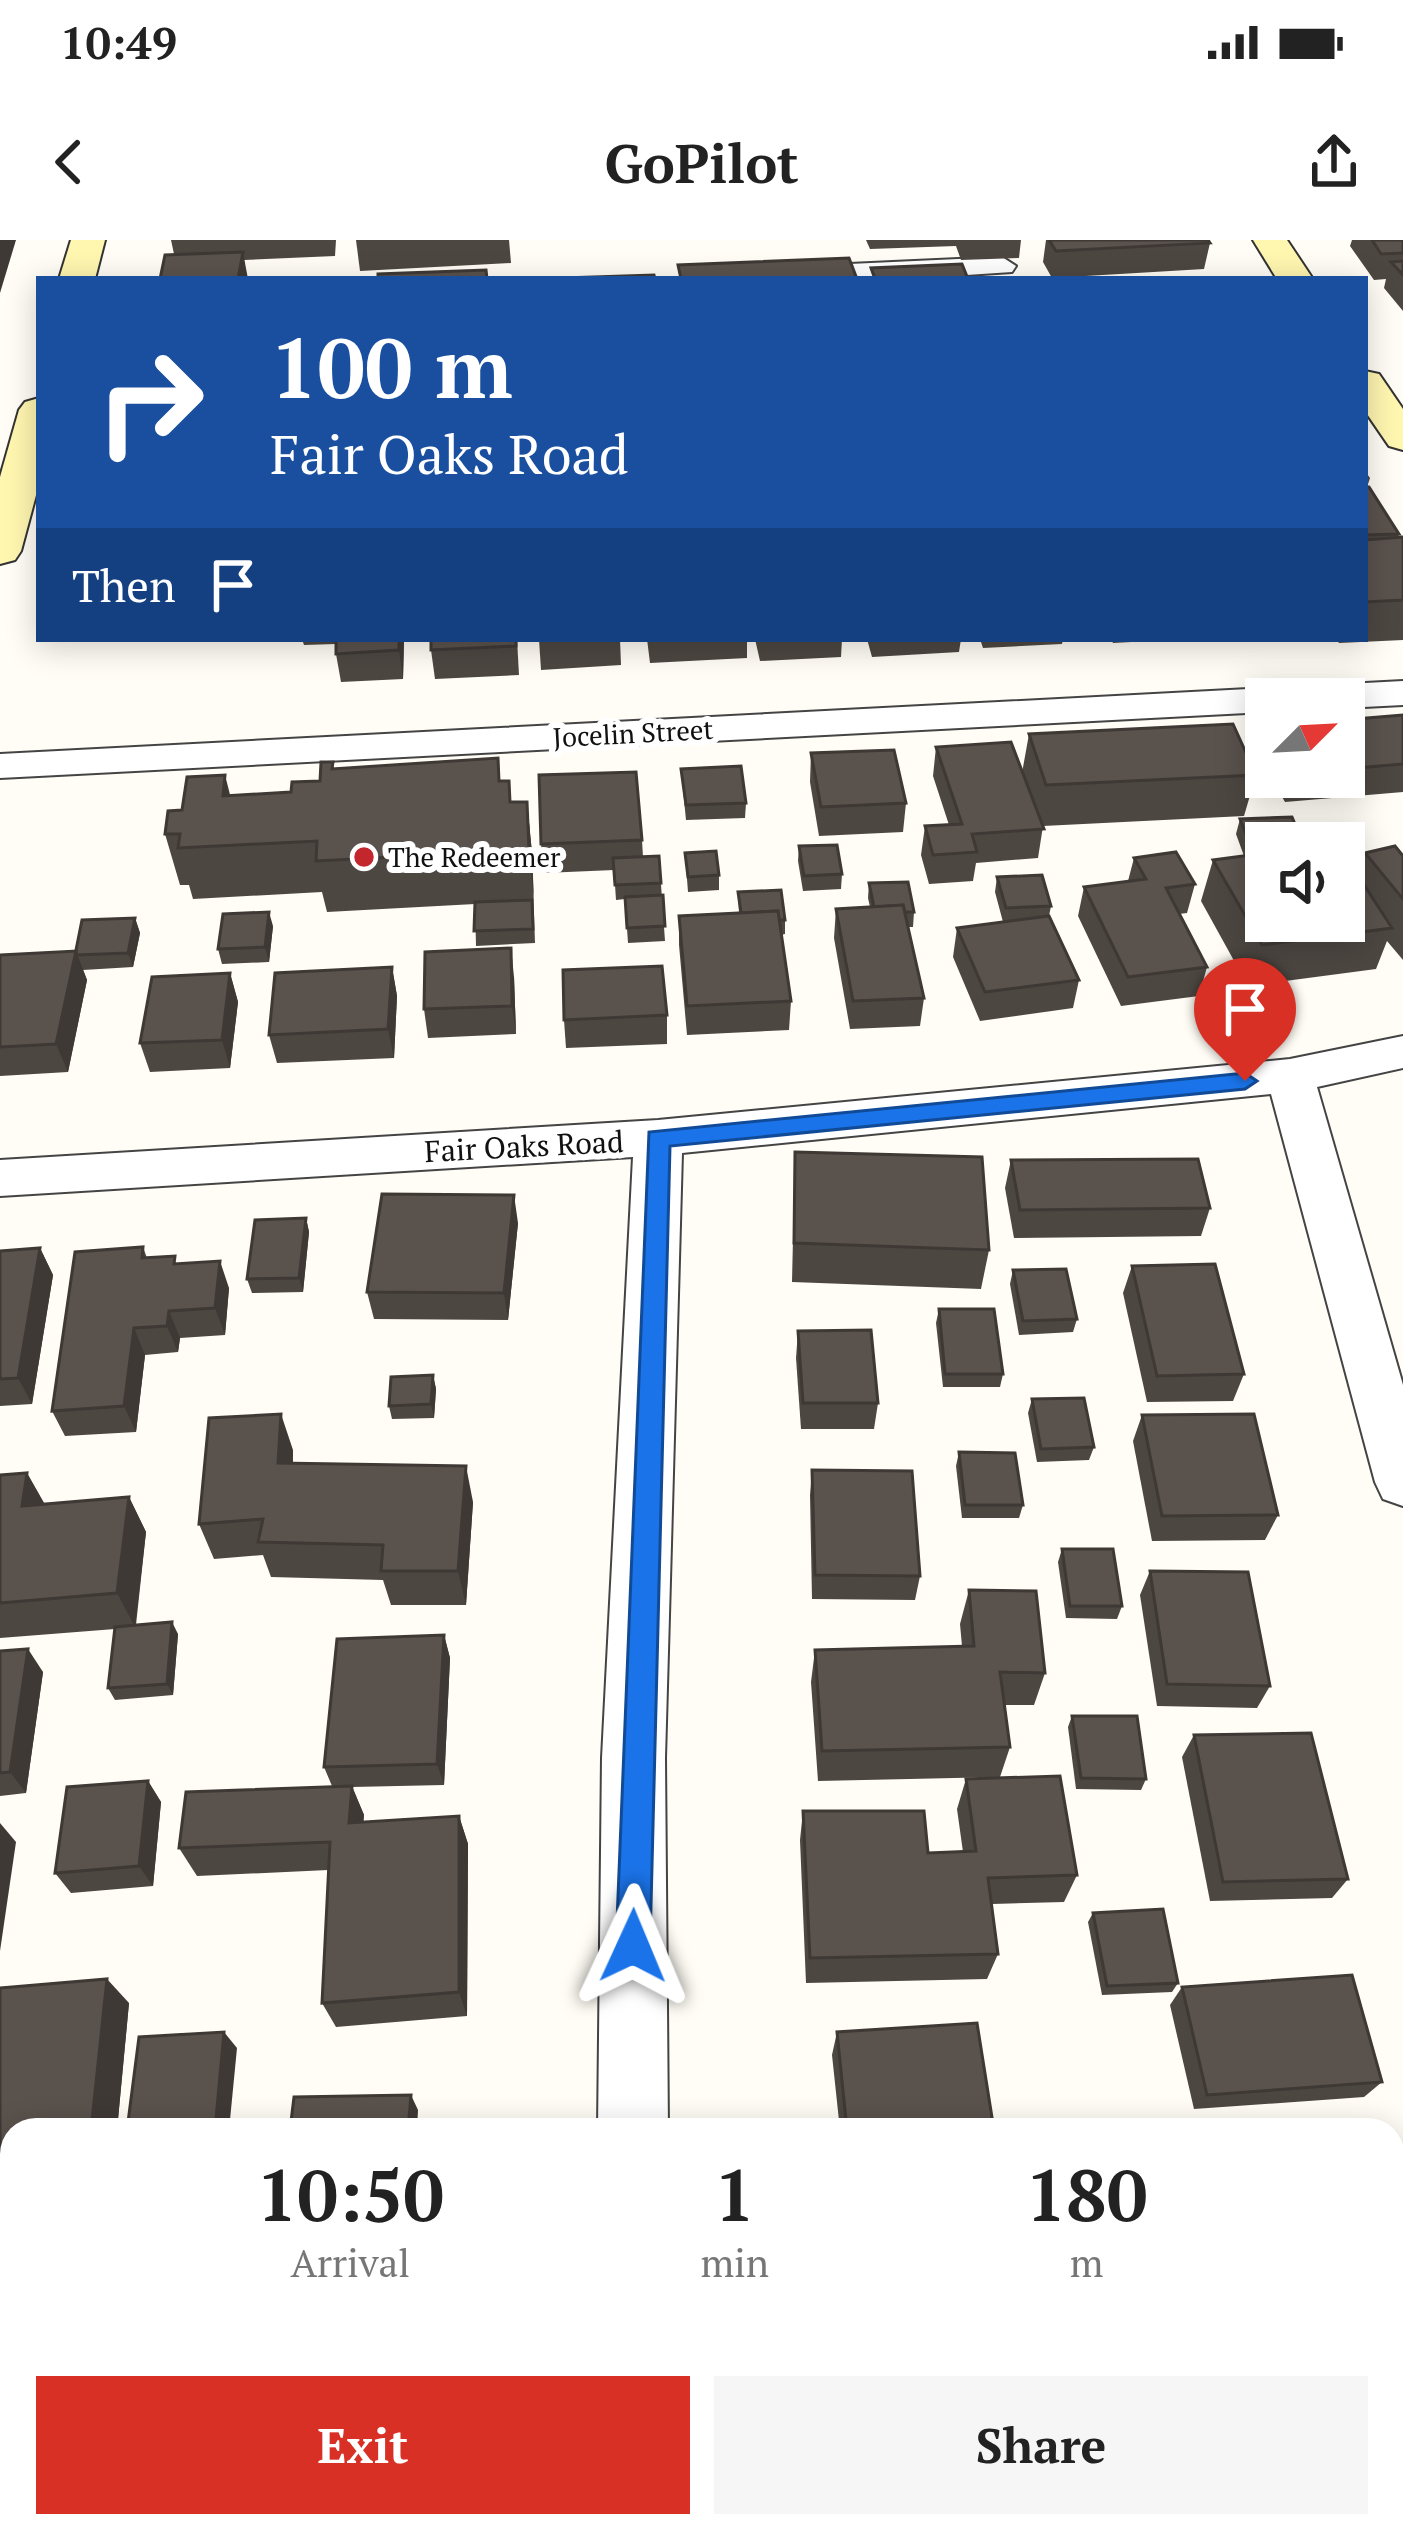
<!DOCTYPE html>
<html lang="en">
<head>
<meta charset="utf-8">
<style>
	body { margin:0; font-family:"PT Serif",serif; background:#f6f6f6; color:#222; height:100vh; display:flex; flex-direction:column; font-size:45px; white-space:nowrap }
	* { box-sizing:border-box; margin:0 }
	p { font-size:39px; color:#767676 }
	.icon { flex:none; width:66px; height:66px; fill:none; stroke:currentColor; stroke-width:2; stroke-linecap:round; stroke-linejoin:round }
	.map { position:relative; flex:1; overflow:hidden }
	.panel { position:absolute; left:0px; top:1878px; width:1404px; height:420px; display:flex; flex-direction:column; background:#fff; border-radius:36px 36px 0 0; box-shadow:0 6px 30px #0003 }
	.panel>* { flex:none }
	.top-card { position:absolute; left:36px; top:36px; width:1332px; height:366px; border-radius:0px; box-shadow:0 6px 30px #0003; background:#1a4fa0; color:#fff; overflow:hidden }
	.needle { width:78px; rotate:66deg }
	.buttons { position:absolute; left:1245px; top:438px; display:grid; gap:24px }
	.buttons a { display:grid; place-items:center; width:120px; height:120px; border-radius:0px; background:#fff; box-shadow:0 6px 30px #0003; font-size:60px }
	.pin { position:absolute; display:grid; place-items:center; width:102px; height:102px; color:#fff; margin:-123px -51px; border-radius:50% 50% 50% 0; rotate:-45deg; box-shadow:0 0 12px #0007 }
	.pin .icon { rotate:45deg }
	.me { position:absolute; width:132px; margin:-66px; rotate:1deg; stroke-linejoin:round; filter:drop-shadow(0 0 9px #0008) }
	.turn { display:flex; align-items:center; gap:42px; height:252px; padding:0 36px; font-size:54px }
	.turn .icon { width:156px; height:156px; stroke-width:2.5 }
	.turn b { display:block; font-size:84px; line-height:102px }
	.then { display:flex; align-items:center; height:114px; padding:0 36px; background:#0003; gap:24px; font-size:45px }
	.eta { display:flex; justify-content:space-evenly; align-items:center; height:204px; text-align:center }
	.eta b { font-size:72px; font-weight:700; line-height:84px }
	.primary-button { display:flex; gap:24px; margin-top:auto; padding:24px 36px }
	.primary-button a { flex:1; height:138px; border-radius:0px; background:#d93025; color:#fff; font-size:48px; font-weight:700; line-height:138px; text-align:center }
	.primary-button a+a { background:#f6f6f6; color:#222 }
	.status { display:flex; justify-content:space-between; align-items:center; height:84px; padding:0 60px; background:#fff; direction:ltr }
	.status svg { height:33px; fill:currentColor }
	header { display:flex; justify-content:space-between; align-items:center; height:156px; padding:0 36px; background:#fff; font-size:54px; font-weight:700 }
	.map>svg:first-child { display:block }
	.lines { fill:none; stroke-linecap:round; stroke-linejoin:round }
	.street-casing { stroke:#444; stroke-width:4 }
	.secondary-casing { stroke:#333; stroke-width:4 }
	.street { fill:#fff; fill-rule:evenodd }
	.secondary { fill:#fff6b0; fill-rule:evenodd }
	.wall { fill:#4d4742 }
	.shaded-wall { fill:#3f3936 }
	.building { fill:#5a524d; stroke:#3f3936; stroke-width:3 }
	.route { fill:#1a73e8; stroke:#114b97; stroke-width:3 }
	.poi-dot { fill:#c4262e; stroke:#fff; stroke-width:4.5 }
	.labels { text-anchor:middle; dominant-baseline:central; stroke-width:12; stroke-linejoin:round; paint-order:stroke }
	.far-street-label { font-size:27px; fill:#111; stroke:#fff }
	.far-poi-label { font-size:27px; fill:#111; stroke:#fff; text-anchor:start }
	.street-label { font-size:30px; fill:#111; stroke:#fff }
</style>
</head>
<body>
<div class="status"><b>10:49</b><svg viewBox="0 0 49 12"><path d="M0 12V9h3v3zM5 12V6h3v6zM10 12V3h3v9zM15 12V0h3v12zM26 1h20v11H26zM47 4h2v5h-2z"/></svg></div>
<header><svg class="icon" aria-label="back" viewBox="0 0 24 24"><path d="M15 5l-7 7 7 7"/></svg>GoPilot<svg class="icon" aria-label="share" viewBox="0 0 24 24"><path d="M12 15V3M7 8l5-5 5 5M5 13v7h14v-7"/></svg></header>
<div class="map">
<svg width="1403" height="2298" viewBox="0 0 1403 2298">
	<rect width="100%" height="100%" fill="#fffdf5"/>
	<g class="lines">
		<g class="street-casing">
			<g id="street">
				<path d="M1002 17 1016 26 1012 32 906 39H701L716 30Z"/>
				<path d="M1403 441V465L1344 468V459H1266V472L0 538V514Z"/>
				<path d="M1403 796V828L1317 847 1403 1145V1266L1383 1259 1375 1242 1271 854 682 913 665 1518 668 1890H598L602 1518 633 917 0 956V920L658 880 1290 819Z"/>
				<rect x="606" y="2286" width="80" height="12"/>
			</g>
		</g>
		<g class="secondary-casing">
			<g id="secondary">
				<path d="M71 0H105L95 39H59Z"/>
				<path d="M1253 0H1287L1313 39H1277Z"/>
				<path d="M1365 131 1379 134 1403 169V210L1389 206 1365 171Z"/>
				<path d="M39 158V244L21 311 15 320 0 324V237L19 170 25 162Z"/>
			</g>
		</g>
		<use href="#street" class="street"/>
		<use href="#secondary" class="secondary"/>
	</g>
	<g class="wall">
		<path d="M171 0H336L335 16 244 20 174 14Z"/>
		<path d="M356 0H509L511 23 360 31Z"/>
		<path d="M866 0H1021L1019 18 961 20 956 6 870 9Z"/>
		<path d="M1046 0H1208L1210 3 1204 29 1052 38 1043 22Z"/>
		<path d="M1352 0H1403V71L1384 48 1386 39 1374 40 1350 6Z"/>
		<path d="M1365 231 1370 238 1367 247 1399 294 1398 298 1403 297V400L1339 403 1336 399H1365Z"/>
		<path d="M302 399H404L403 439 341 442 336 414V404L304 405Z"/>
		<path d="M517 399 519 435 435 439 431 410Z"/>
		<path d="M539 399H620L621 425 541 430Z"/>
		<path d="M647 399H747V418L650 423Z"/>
		<path d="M755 399H842L841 417 760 421Z"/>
		<path d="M867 399H961L959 412 872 417Z"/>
		<path d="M980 399H1063L1062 404 983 408Z"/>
		<path d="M1111 399H1186L1113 403Z"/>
		<path d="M1403 475V552L1285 562 1271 537H1344V480Z"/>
		<path d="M1266 492V528L1259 515Z"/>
		<path d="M1029 494 1256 535 1244 576 1043 586 1038 618 976 623 973 641 929 644 921 615 925 586 949 585 933 536 936 507 1022 533Z"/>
		<path d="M811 513 906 563 903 592 819 596 810 542Z"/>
		<path d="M498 518 500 541 511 562H527L532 613 535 703 476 706 475 664 327 672 322 652 193 659 189 645H180L165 594 182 570 230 555 291 552 320 541 334 528Z"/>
		<path d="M681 529 746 563 745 578 686 580Z"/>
		<path d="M1240 579 1266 603V681L1357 634 1365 613 1403 616V720L1387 701 1376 729 1248 746 1201 661 1213 620 1244 616 1236 594Z"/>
		<path d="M642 600 643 617 659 616 665 701 628 703 625 659 616 660 614 630 544 633 541 604Z"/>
		<path d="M799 606 842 634 841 649 803 651 798 621Z"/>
		<path d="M685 613 719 635V650L688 652Z"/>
		<path d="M1134 618 1195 644 1187 673 1179 674 1207 727 1199 756 1121 766 1078 676 1084 647 1128 641Z"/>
		<path d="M997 637 1051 666 1049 676 1079 740 1073 768 980 781 953 717 957 688 1003 682 995 652Z"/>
		<path d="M869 643 914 672 913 687H908L924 758 920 786 850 789 834 698 836 669 870 667 868 658Z"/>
		<path d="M738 652 785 680V694L781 695 791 761 789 790 687 795 679 705V676L739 673Z"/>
		<path d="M135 678 140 693 133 727 83 730 87 740 68 832 0 836V715L76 711Z"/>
		<path d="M273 686 269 722 222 724 218 709Z"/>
		<path d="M392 727 397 756 394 818 277 823 269 795Z"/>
		<path d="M230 733 238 762 230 828 150 832 140 803Z"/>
		<path d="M514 737 516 794 428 798 424 769Z"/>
		<path d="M667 775V804L566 808 564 780Z"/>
		<path d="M795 912 989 1010 981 1049 792 1042Z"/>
		<path d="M1011 920 1210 968 1201 996 1014 998 1005 948Z"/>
		<path d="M306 978 309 992 303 1052 252 1053 247 1039Z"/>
		<path d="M518 983 508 1080 374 1079 367 1052Z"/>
		<path d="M143 1007 147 1018 178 1024 229 1048 225 1095 180 1098 178 1112 145 1115 136 1192 65 1196 52 1171Z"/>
		<path d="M40 1008 53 1035 32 1164 0 1166V1011Z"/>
		<path d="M1132 1026 1244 1134 1233 1161 1147 1162 1123 1053Z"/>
		<path d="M1013 1030 1077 1079 1073 1092 1019 1095 1010 1044Z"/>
		<path d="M939 1069 1003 1134 1000 1147H943L936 1083Z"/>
		<path d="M798 1091 878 1163 874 1189H801L796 1118Z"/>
		<path d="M433 1135 436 1149 434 1178 392 1179 389 1166Z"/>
		<path d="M1032 1159 1094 1207 1089 1220 1037 1222 1028 1173Z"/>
		<path d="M1142 1175 1278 1275 1265 1300 1152 1301 1133 1201Z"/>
		<path d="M293 1210V1223L473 1262 466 1365H391L383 1340 271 1337 263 1315 214 1319 199 1284Z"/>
		<path d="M959 1212 1023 1265 1019 1278H962L956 1226Z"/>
		<path d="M812 1230 920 1336 915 1360 812 1359 810 1255Z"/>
		<path d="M27 1233 44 1264 129 1257 146 1292 136 1385 178 1394 173 1455 115 1460 108 1448 115 1389 0 1398V1235Z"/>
		<path d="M1062 1309 1122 1366 1117 1379 1066 1378 1058 1322Z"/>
		<path d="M1150 1331 1270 1446 1257 1468 1157 1466 1140 1355Z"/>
		<path d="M969 1350 1045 1433 1034 1465H1004L1010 1507 1000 1537 818 1541 811 1442 815 1410 962 1406 960 1384Z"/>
		<path d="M444 1395 450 1418 444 1545 352 1547 364 1575 363 1582 459 1576 468 1604 467 1776 336 1787 322 1763 328 1630 197 1636 179 1608 332 1546 324 1527Z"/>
		<path d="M0 1411 43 1432 26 1553 0 1556Z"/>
		<path d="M1072 1476 1146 1539 1141 1550 1076 1549 1068 1487Z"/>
		<path d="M1194 1495 1348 1639 1332 1658 1210 1661 1182 1517Z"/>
		<path d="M966 1539 1077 1635 1064 1662 992 1664 998 1714 987 1739 806 1743 800 1600 803 1571 928 1613 963 1612 957 1569Z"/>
		<path d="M148 1541 161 1562 153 1646 71 1653 55 1633Z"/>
		<path d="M1093 1673 1178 1743 1172 1752 1102 1755 1088 1682Z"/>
		<path d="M1182 1747 1382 1842 1364 1857 1194 1869 1170 1765Z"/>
		<path d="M0 1748 129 1763 117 1890H12V1930L0 1931Z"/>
		<path d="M837 1792 994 1890H840L832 1815Z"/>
		<path d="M1403 1931V2135H1392V1932Z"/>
		<path d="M238 2286H372L252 2297 238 2293Z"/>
		<path d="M1344 2286H1392L1403 2298H1347Z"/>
	</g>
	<g class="shaded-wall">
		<path d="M0 0H16L0 53Z"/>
		<path d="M243 12 248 39H238Z"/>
		<path d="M399 399H404L403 439 399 410Z"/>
		<path d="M225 535 238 586 236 607 223 556Z"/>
		<path d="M527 562 532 613 534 661 529 610Z"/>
		<path d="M269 672 273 686 269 722 265 707Z"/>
		<path d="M135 678 140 693 133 727 128 713Z"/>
		<path d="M511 708 514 737 516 794 512 766Z"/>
		<path d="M76 711 87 740 68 832 56 804Z"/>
		<path d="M392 727 397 756 394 818 388 789Z"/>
		<path d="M230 733 238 762 230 828 222 800Z"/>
		<path d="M514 955 518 983 508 1080 504 1053Z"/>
		<path d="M306 978 309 992 303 1052 299 1038Z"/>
		<path d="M40 1008 53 1035 32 1164 18 1138Z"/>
		<path d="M220 1021 229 1048 225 1095 215 1068Z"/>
		<path d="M169 1071 180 1098 178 1112 167 1086Z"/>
		<path d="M134 1088 145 1115 136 1192 124 1166Z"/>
		<path d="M433 1135 436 1149 434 1178 431 1164Z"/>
		<path d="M281 1174 293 1210 291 1259 278 1223Z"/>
		<path d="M466 1226 473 1262 466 1365 458 1331Z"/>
		<path d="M27 1233 47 1268 22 1266Z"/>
		<path d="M129 1257 146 1292 135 1387 117 1353Z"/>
		<path d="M172 1382 178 1394 173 1455 167 1444Z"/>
		<path d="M444 1395 450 1418 444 1545 437 1524Z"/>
		<path d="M28 1409 43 1432 26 1553 10 1532Z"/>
		<path d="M148 1541 161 1562 153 1646 139 1626Z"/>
		<path d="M352 1546 364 1575 361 1612 349 1583Z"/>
		<path d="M459 1576 468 1604 467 1776 459 1752Z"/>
		<path d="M0 1583 16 1602 0 1711Z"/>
		<path d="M107 1739 129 1763 117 1890H91Z"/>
		<path d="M224 1792 237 1808 229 1890H215Z"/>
		<path d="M411 1855 418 1870 417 1890H408Z"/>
		<path d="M37 2286H58L56 2298H36Z"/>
	</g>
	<g class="building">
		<path d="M1049 0H1208L1210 3 1056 11Z"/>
		<path d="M1372 0H1403V13L1381 14Z"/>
		<path d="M243 12 238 39H160L165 15Z"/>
		<path d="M849 18 857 39H681L678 25Z"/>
		<path d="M1403 21V35L1391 22Z"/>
		<path d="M962 24 968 39H875L871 28Z"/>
		<path d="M486 30 487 39H378V34Z"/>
		<path d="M654 35 655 39 562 38Z"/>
		<path d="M1365 247H1369L1399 294 1365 295Z"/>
		<path d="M1403 297V360L1365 362V300Z"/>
		<path d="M336 399H399V410L336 414Z"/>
		<path d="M431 399H516V406L431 410Z"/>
		<path d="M1403 475V524L1344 529V480Z"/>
		<path d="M1233 484 1256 535 1046 545 1029 494Z"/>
		<path d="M1011 502 1044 589 972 594 977 612 933 615 925 586 962 584 936 507Z"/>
		<path d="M894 510 906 563 821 567 811 513Z"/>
		<path d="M498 518 499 541H509L510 562H527L529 610 316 621 317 601 178 608 180 594H165L168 571 182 570 187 537 225 535 223 556 291 552 292 542 320 541 321 522H333L332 529Z"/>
		<path d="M741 526 746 563 686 565 681 529Z"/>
		<path d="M636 532 642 600 541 604 539 535Z"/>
		<path d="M1292 577 1303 603H1266V611H1253L1240 579Z"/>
		<path d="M837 605 842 634 804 636 799 606Z"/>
		<path d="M1395 606 1403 616V659L1365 613Z"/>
		<path d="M716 611 719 635 688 637 685 613Z"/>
		<path d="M1176 612 1195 644 1166 648 1207 727 1128 737 1084 647 1146 639 1134 618Z"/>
		<path d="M1266 613V681H1344V614L1392 688 1262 705 1213 620Z"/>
		<path d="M659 616 661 643 615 645 613 618Z"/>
		<path d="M1042 635 1051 666 1006 668 997 637Z"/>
		<path d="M908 642 914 672H905L903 665 874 667 869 643Z"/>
		<path d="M781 650 785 680H779L778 671 741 673 738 652Z"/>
		<path d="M663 655 665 686 627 688 625 657Z"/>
		<path d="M532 660 533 689 474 691 475 662Z"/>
		<path d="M903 665 924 758 853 761 836 669Z"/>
		<path d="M778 671 791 761 687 766 679 676Z"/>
		<path d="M269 672 265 707 218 709 223 674Z"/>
		<path d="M1049 676 1079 740 985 752 957 688Z"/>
		<path d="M135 678 128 713 77 715 76 711 75 715 82 680Z"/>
		<path d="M511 708 512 766 424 769 425 712Z"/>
		<path d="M76 711 56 804 0 807V715Z"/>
		<path d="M662 726 667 775 564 780 563 730Z"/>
		<path d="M392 727 388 789 269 795 275 733Z"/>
		<path d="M230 733 222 800 140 803 152 737Z"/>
		<path d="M795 912 982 917 989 1010 794 1003Z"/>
		<path d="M1198 919 1210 968 1020 970 1011 920Z"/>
		<path d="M382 954 514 955 504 1053 367 1052Z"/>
		<path d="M306 978 299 1038 247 1039 255 980Z"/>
		<path d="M143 1007 142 1018 175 1016 174 1024 220 1021 215 1068 169 1071 167 1086 134 1088 124 1166 52 1171 75 1012Z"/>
		<path d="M40 1008 18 1138 0 1139V1011Z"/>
		<path d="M1215 1024 1244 1134 1157 1136 1132 1026Z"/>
		<path d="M1066 1029 1077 1079 1023 1081 1013 1030Z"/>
		<path d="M939 1069H994L1003 1134H945Z"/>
		<path d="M871 1090 878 1163H803L798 1091Z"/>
		<path d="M433 1135 431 1164 389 1166 391 1137Z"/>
		<path d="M1084 1158 1094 1207 1041 1209 1032 1159Z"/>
		<path d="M281 1174 278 1223 466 1226 458 1331H381L383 1305 258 1302 263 1279 199 1284 209 1178Z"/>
		<path d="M1254 1174 1278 1275 1162 1276 1142 1175Z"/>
		<path d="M959 1212 1015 1213 1023 1265H965Z"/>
		<path d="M812 1230 912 1231 920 1336 815 1335Z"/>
		<path d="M27 1233 22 1266 129 1257 117 1353 0 1363V1235Z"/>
		<path d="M1062 1309H1113L1122 1366H1070Z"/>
		<path d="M1150 1331 1248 1332 1270 1446 1167 1444Z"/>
		<path d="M969 1350 1036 1351 1045 1433 1000 1432 1010 1507 822 1511 815 1410 974 1406Z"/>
		<path d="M172 1382 167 1444 108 1448 115 1387Z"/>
		<path d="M444 1395 437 1524 324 1527 337 1399Z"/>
		<path d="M28 1409 10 1532 0 1533V1411Z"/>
		<path d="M1072 1476H1137L1146 1539 1081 1538Z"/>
		<path d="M1311 1493 1348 1639 1223 1642 1194 1495Z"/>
		<path d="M1060 1536 1077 1635 988 1638 998 1714 810 1718 803 1571H924L928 1613 976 1611 966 1539Z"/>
		<path d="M148 1541 139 1626 55 1633 67 1547Z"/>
		<path d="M352 1546 349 1583 459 1576V1752L322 1763 330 1602 179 1608 186 1552Z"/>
		<path d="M1163 1669 1178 1743 1107 1746 1093 1673Z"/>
		<path d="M1352 1735 1382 1842 1207 1855 1182 1747Z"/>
		<path d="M107 1739 91 1890H12V1908L0 1909V1748Z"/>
		<path d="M977 1783 994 1890H847L837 1792Z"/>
		<path d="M224 1792 215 1890H127L139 1797Z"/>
		<path d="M411 1855 408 1890H290L294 1857Z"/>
		<path d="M1403 1931V2125L1392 2126V1932Z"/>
		<path d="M1403 2200V2298H1377L1374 2286H1392V2202Z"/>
		<path d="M12 2239V2286H37L36 2298H0V2240Z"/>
		<path d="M238 2286H318L238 2293Z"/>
	</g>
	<path class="route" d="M1245 833 1257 841 1245 849 670 906 650 1706 645 1718 633 1723 621 1718 616 1706 649 892Z"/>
	<circle class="poi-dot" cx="364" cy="617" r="12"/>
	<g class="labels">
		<g class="far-street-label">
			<text transform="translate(633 493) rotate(-3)">Jocelin Street</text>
		</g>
		<g class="far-poi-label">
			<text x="388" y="617">The Redeemer</text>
		</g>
		<g class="street-label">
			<text transform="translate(524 906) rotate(-3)">Fair Oaks Road</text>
		</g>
	</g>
</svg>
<div class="buttons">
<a><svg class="needle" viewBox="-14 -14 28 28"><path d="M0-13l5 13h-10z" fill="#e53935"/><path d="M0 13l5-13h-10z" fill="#767676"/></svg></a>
<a><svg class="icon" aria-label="sound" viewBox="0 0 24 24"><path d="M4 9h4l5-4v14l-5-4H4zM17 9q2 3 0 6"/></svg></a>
</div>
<div class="pin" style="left:1245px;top:841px;background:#d93025"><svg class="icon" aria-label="arrive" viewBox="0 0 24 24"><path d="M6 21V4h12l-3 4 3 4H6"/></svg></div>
<svg class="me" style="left:633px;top:1706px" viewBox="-20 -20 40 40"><path d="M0-17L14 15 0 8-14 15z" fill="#1a73e8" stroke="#fff" stroke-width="4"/></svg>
<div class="top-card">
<div class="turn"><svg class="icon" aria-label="right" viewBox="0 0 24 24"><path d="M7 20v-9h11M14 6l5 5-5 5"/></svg><div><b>100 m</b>Fair Oaks Road</div></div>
<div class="then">Then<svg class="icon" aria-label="arrive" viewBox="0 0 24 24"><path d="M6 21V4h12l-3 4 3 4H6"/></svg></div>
</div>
<section class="panel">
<div class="eta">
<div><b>10:50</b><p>Arrival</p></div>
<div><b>1</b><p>min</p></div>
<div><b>180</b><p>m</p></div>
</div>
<div class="primary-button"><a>Exit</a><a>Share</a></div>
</section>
</div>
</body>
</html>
